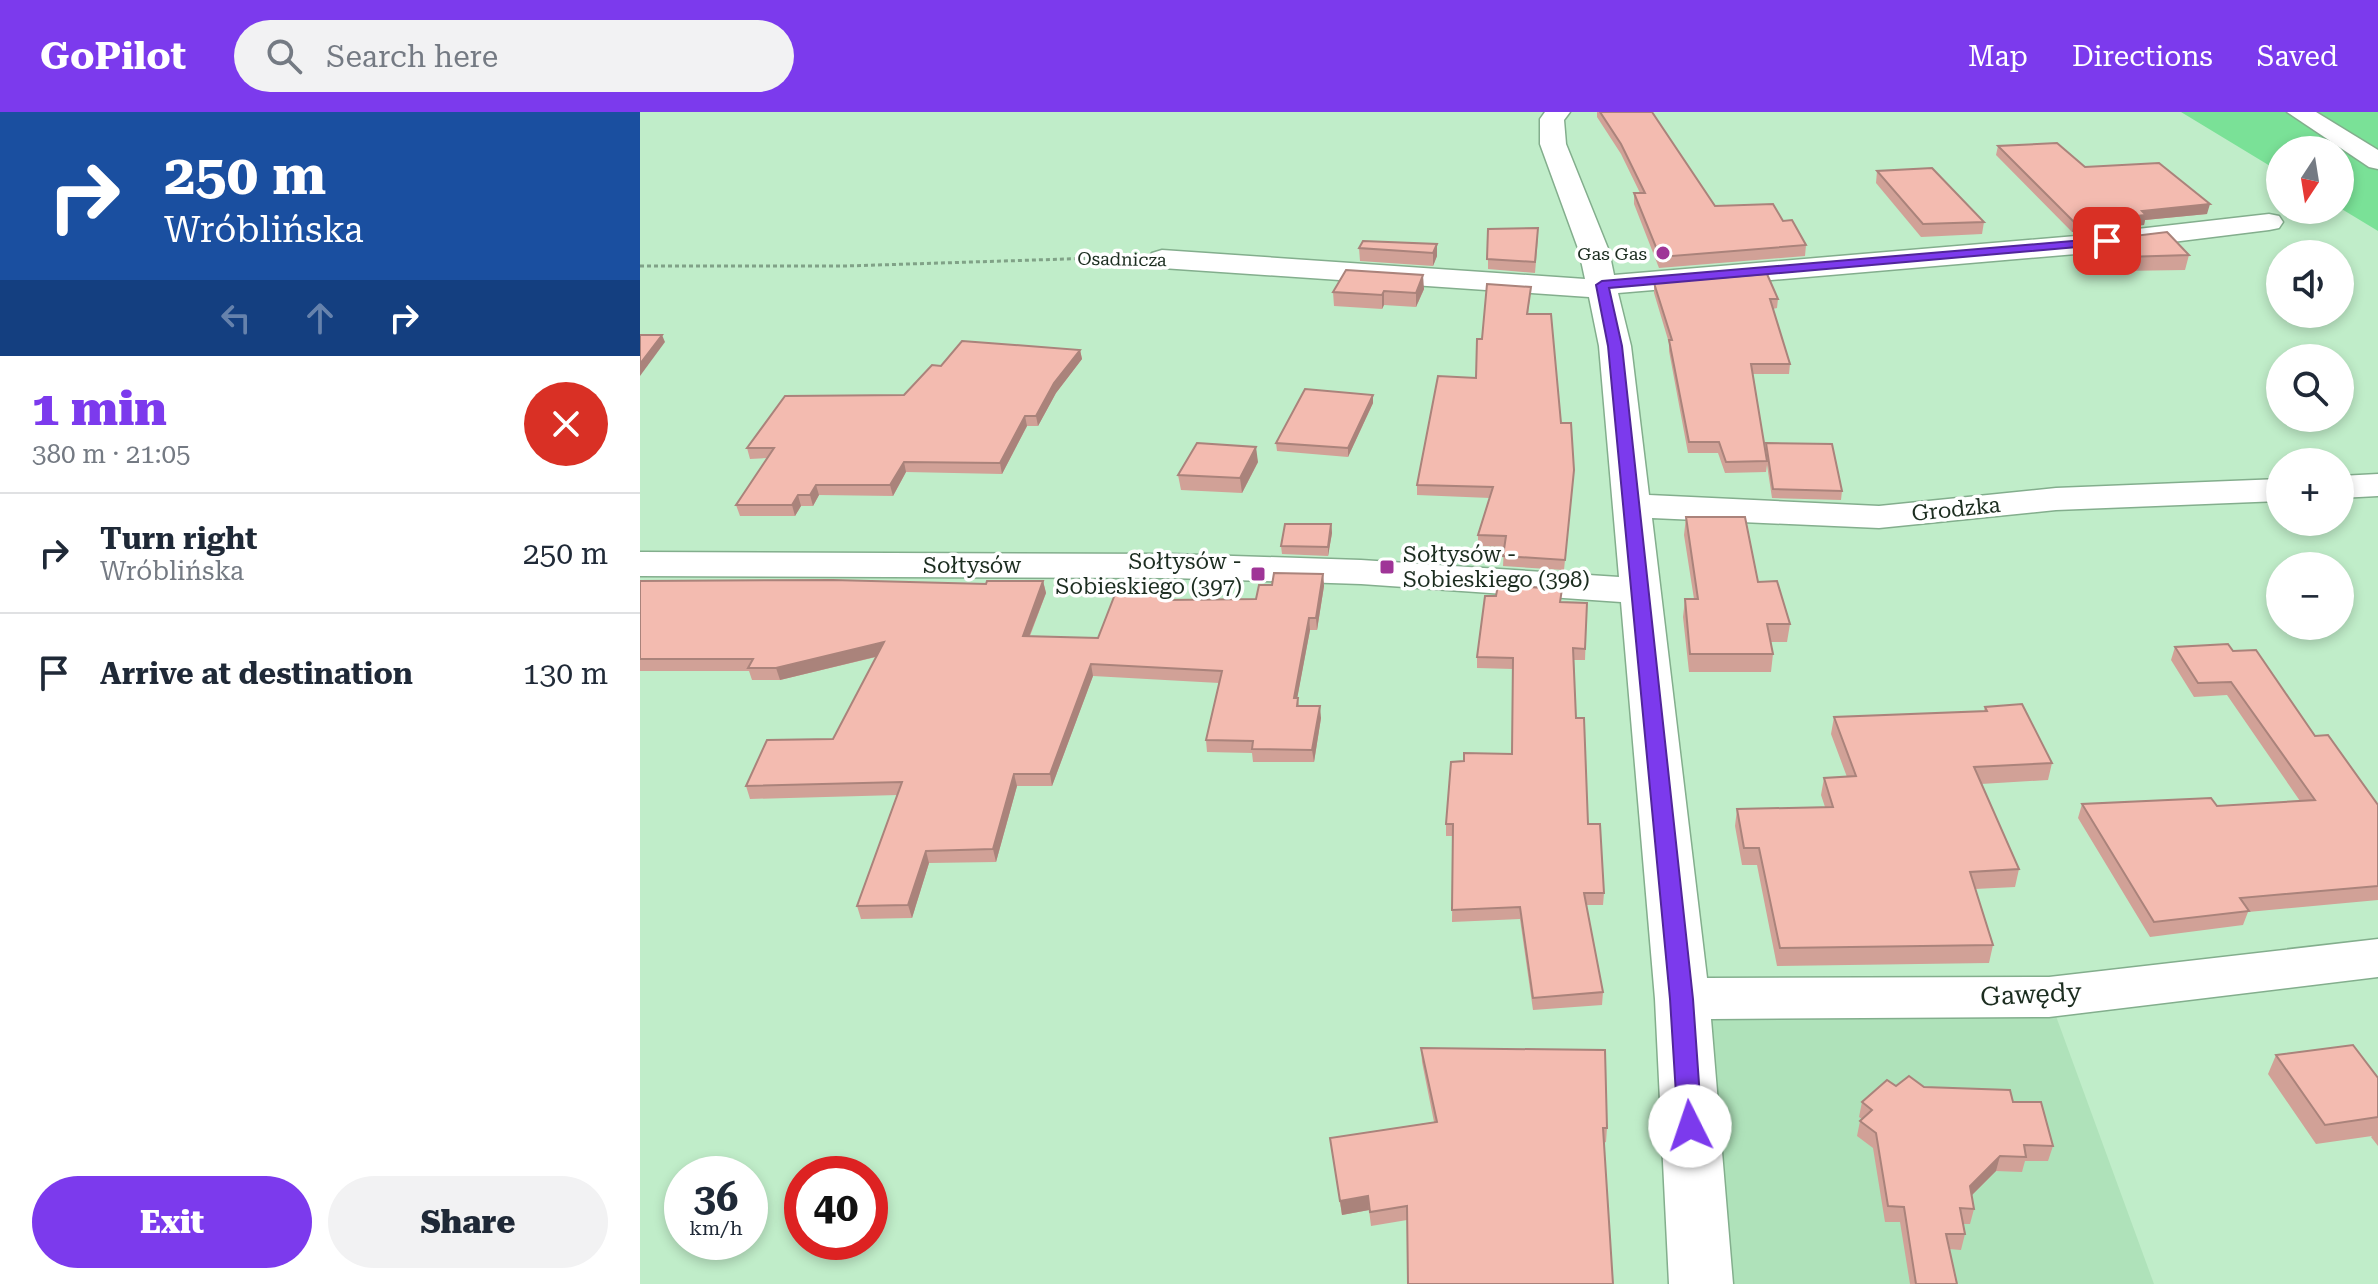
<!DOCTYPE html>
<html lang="en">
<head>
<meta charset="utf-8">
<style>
	body { margin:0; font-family:"Roboto Serif",serif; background:#f2f2f3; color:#1f2937; height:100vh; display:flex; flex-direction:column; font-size:30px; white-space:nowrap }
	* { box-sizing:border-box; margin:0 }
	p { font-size:26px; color:#747a83 }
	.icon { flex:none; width:44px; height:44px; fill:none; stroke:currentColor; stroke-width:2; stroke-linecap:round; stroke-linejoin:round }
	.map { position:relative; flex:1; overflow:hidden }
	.drawer { display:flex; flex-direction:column; background:#fff; width:640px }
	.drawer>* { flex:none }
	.banner { background:#1a4fa0; color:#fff; overflow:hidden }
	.needle { width:52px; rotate:192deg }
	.tools { position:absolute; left:1626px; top:24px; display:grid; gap:16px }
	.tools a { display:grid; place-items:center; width:88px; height:88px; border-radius:50%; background:#fff; box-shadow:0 4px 12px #0003; font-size:40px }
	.speed { position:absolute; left:24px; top:1044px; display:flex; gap:16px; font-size:40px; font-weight:700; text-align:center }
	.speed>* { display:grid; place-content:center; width:104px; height:104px; border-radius:50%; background:#fff; box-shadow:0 4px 12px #0003; line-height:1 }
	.speed small { font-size:20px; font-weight:400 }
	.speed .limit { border:12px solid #d22; background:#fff; color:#111 }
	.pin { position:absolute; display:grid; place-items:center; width:68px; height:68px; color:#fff; margin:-34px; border-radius:16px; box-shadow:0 4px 12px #0006 }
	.me { position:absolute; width:88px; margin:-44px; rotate:356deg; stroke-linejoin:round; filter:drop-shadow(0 0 6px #0008) }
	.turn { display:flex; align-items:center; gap:28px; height:168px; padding:0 32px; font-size:36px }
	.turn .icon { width:104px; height:104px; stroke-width:2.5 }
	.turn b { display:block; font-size:56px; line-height:68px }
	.lanes { display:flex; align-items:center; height:76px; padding:0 32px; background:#0003; justify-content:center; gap:40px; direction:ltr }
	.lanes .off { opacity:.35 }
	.round { display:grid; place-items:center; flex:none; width:84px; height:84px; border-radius:42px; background:#f2f2f3 }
	.overview { display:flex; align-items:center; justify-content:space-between; height:136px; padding:0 32px }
	h1 { font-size:48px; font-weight:800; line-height:60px; color:#7c3aed }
	.cta { display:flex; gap:16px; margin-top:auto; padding:16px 32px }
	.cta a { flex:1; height:92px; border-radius:48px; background:#7c3aed; color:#fff; font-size:32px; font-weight:800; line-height:92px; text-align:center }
	.cta a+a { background:#f2f2f3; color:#1f2937 }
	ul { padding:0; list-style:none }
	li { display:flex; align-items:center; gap:24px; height:120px; padding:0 32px; border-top:2px solid #e0e1e3 }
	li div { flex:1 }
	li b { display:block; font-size:30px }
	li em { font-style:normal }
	header { display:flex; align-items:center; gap:48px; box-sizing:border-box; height:112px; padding:0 40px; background:#7c3aed; color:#fff }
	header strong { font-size:38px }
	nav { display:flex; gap:44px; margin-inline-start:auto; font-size:28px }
	.search { width:560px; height:72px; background:#f2f2f3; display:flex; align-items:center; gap:20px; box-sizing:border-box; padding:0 28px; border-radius:44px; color:#747a83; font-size:30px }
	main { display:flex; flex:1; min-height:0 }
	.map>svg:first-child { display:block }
	.built { fill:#afe2ba }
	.green { fill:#7ae197 }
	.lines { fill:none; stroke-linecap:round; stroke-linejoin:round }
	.minor-casing { stroke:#83ae8d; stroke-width:3 }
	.path { stroke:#80a287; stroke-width:3; stroke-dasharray:4 3; stroke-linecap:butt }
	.minor { fill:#fff; fill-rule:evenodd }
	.wall { fill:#d1a197 }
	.shaded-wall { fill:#aa837b }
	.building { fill:#f3bbb0; stroke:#aa837b; stroke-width:2 }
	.route { fill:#7c3aed; stroke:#51269a; stroke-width:2 }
	.poi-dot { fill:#9f3597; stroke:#fff; stroke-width:3 }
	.labels { text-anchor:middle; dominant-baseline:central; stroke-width:7; stroke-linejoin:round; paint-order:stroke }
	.far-poi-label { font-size:18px; fill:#1c2d20; stroke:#fff; text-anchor:end }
	.far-street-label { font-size:18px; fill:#1c2d20; stroke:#fff }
	.street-label { font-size:22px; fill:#1c2d20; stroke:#fff }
	.poi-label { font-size:22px; fill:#1c2d20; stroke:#fff; text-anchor:start }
	.near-street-label { font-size:26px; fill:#1c2d20; stroke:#fff }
</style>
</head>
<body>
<header>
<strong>GoPilot</strong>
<div class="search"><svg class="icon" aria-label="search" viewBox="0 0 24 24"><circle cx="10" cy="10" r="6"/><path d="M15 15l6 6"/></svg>Search here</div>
<nav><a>Map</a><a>Directions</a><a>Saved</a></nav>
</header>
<main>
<section class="drawer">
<div class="banner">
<div class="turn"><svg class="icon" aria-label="right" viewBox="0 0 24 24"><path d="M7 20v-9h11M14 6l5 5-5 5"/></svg><div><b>250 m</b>Wróblińska</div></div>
<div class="lanes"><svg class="icon off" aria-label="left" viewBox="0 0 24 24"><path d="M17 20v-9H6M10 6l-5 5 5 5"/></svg><svg class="icon off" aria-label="ahead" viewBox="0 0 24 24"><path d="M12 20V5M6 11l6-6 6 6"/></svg><svg class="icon" aria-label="right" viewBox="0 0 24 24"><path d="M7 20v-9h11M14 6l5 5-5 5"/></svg></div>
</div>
<div class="overview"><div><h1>1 min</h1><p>380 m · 21:05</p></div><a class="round" style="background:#d93025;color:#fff"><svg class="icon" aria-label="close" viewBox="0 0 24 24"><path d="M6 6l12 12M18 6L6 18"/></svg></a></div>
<ul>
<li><svg class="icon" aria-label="right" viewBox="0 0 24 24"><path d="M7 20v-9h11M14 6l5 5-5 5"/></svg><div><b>Turn right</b><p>Wróblińska</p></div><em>250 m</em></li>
<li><svg class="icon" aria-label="arrive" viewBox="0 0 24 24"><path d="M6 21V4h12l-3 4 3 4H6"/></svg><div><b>Arrive at destination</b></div><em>130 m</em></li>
</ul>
<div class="cta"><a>Exit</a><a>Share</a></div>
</section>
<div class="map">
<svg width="1738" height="1172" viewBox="0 0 1738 1172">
	<rect width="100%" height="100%" fill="#c0edc9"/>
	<path class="built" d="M1409 885 1514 1172H1061L1042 887Z"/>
	<path class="green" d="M1541 0H1738V119L1700 96V38H1640V60Z"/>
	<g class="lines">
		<g class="minor-casing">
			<g id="minor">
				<path d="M905 0H930L924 8 926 32 969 139 974 163 1436 124 1629 102 1639 104 1643 110 1639 116 1629 118 1436 142 978 181 991 234 1009 383 1239 394 1416 376 1640 367V389L1416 398 1239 416 1012 406 1067 866 1409 865 1738 827V865L1409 905 1071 907 1093 1172H1029L1015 887 981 490 721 472 532 466 0 464V440L532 442 721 448 979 465 959 234 949 185 522 156 512 153 507 147 512 141 522 138 945 167 939 139 900 32V7Z"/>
				<path d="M1647 0H1676L1738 38V57L1729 55Z"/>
				<path d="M1738 362V384L1700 386V364Z"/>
			</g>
		</g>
		<path class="path" d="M0 154H206L489 145"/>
		<use href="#minor" class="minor"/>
	</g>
	<g class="wall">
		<path d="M957 0H1012L1075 94 1143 109 1166 133 1165 144 1019 156 994 92V81H1000L981 42 957 5Z"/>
		<path d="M1358 34 1445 55 1567 102 1505 108 1504 113 1432 120 1356 43Z"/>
		<path d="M1237 59 1344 110 1342 122 1281 125 1236 71Z"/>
		<path d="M848 117 898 126 895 161 848 157Z"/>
		<path d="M1469 127 1549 143 1545 158 1480 159 1465 141Z"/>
		<path d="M797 132V144L793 154 720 149 719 136Z"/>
		<path d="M1014 171 1138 187 1137 196 1133 197 1150 252 1149 262H1113L1125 336 1126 331 1202 379 1201 388 1132 386 1127 353 1126 360 1085 361 1078 341H1048L1029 239V231L1014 181Z"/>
		<path d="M891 175 888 202 921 311 933 369 924 458 863 454 864 435 838 434V423L850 386 777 383V373L836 266 842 227Z"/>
		<path d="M784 177 776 195 744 193 742 197 694 194 693 180Z"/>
		<path d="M440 238 442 247 416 281 398 314H387L362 362 266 360 253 384 179 383 173 394H161L155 404H100L96 393 128 346 110 347 107 336 264 283 301 254Z"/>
		<path d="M733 283V291L708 345 637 339 636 331Z"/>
		<path d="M618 350 602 381 541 378 538 363Z"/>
		<path d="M1046 405 1118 470 1150 512 1147 530H1131L1133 542 1131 560H1049L1043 505 1045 487H1054L1044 423Z"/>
		<path d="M691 412 692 421 688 444 642 442 641 434Z"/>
		<path d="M683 462 684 474 677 518H670L657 586H658L659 594 681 606 674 650H613L612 641 567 640 566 628 579 571 453 564 412 674H377L356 750 289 751 272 806 221 807 217 794 258 683 110 687 106 674 193 627 236 545 140 568H112L109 559H0V469L346 472 403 469 406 481 390 524 458 526 533 486V488L616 487 632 473Z"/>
		<path d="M921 490 947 491 945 548H934L936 606 948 712 964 781 963 793H946L963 880 962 893 893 898 880 807 812 810 813 724H806V712L824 649 872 642 873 557 837 556V545Z"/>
		<path d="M1535 535 1593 539 1675 624 1738 693V788L1608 800 1603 813 1510 825 1438 706 1442 692 1577 694 1660 689 1587 583 1554 585 1531 548Z"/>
		<path d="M1345 595 1412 651 1408 668 1341 672 1379 757 1375 775 1335 777 1353 833 1349 851 1137 854 1117 753H1102L1095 714 1097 697 1185 695 1181 683 1184 666 1207 665 1191 622 1194 605 1344 599Z"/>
		<path d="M781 936 967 1016 966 1030 767 1108 731 1114 729 1098 702 1103 690 1026 794 1010 782 950Z"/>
		<path d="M1636 943 1738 966V1034L1731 1025 1732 1024 1676 1032 1628 962Z"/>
		<path d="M1256 974 1284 975 1373 990 1413 1034 1408 1049H1385L1382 1060 1356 1059 1332 1083 1334 1097 1330 1112H1323L1325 1122 1321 1138 1309 1137 1317 1172H1270L1260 1110H1245L1233 1036 1217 1024 1220 1009 1222 1007 1219 1005 1222 990Z"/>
	</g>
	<g class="shaded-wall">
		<path d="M1570 92 1567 102 1505 108 1504 113 1432 120 1434 110 1502 99Z"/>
		<path d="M797 132V144L793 154V141Z"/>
		<path d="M783 163 784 177 776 195V181Z"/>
		<path d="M744 179V193L742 197V183Z"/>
		<path d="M22 223 25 230 0 264V252Z"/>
		<path d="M440 238 442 247 416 281 398 314 396 304 414 271Z"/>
		<path d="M733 283V291L708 345V336Z"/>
		<path d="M385 304 387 314 362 362 360 351Z"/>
		<path d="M616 335 618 350 602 381 600 366Z"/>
		<path d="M264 350 266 360 253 384 250 373Z"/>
		<path d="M176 373 179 383 173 394 170 383Z"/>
		<path d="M158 383 161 394 155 404 152 393Z"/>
		<path d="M691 412 692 421 688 444V435Z"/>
		<path d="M683 462 684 474 677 518 676 506Z"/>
		<path d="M403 469 406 481 385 535 383 524Z"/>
		<path d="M532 474 533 486 528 499 527 488Z"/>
		<path d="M669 506 670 518 655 598 654 586Z"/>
		<path d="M244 530 247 542 140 568 136 556Z"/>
		<path d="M451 552 453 564 412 674 410 662Z"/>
		<path d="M680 594 681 606 674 650 672 638Z"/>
		<path d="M374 662 377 674 356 750 353 737Z"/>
		<path d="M286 739 289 751 272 806 268 793Z"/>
		<path d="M1360 1044 1356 1059 1325 1090 1330 1074Z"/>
		<path d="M728 1084 729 1098 702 1103 700 1089Z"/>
	</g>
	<g class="building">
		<path d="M960 0H1012L1075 94 1133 92 1143 109 1152 108 1166 133 1020 145 994 81H1005L981 32Z"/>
		<path d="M1417 31 1445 55 1519 51 1570 92 1502 99 1506 103 1434 110 1358 34Z"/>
		<path d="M1292 56 1344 110 1283 112 1237 59Z"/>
		<path d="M898 116 895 150 847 147 848 117Z"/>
		<path d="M1527 120 1549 143 1484 145 1469 127Z"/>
		<path d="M723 129 797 132 793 141 719 136Z"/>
		<path d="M706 158 783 163 776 181 744 179 742 183 693 180Z"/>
		<path d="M1127 162 1138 187H1130L1150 252H1111L1127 349 1086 350 1079 330H1049L1029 228H1032L1014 171Z"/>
		<path d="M847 172 891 175 887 202H911L921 311H931L934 358 925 448 863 444 866 424 838 423 853 375 777 373 798 264 836 266 837 227H842Z"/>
		<path d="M0 223H22L0 252Z"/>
		<path d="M322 229 440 238 414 271 396 304H385L360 351 264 350 250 373H176L170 383H158L152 393H96L134 336H107L145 284 264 283 292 253 301 254Z"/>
		<path d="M665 277 733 283 708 336 636 331Z"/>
		<path d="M557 331 616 335 600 366 538 363Z"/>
		<path d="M1126 331 1192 332 1202 379 1133 377Z"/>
		<path d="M1046 405H1105L1118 470 1137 469 1150 512H1127L1133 542H1050L1045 487H1058Z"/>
		<path d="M645 412H691L688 435 641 434Z"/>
		<path d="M634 461 683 462 676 506H669L654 586H658L657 594H680L672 638 612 637 613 629 566 628 582 559 451 552 410 662H374L353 737 286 739 268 793 217 794 262 670 106 674 127 628 193 627 244 530 136 556H108L113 547H0V469L193 468 346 472 347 469H403L383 524 458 526 479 472 532 474 527 488 616 487 619 473H632Z"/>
		<path d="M858 473 922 477 920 490 947 491 945 537 933 536 936 606H944L948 712H960L964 781H944L963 880 893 886 880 795 812 798 813 712H806L811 650 824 649V641L872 642 873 546 837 545 845 484H856Z"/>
		<path d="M1588 532 1593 539 1616 538 1675 624 1688 623 1738 693V774L1600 786 1609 799 1514 810 1442 692 1571 686 1577 694 1675 688 1591 570 1558 571 1535 535Z"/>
		<path d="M1382 592 1412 651 1334 655 1379 757 1330 760 1353 833 1140 836 1119 736H1104L1097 697 1193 695 1184 666 1216 664 1194 605 1347 599 1345 595Z"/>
		<path d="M1713 933 1738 966V1005L1685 1013 1636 943Z"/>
		<path d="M781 936 965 938 967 1016H963L973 1172H768L767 1094 730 1100 728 1084 700 1089 690 1026 797 1010Z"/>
		<path d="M1269 964 1284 975 1370 978 1373 990H1401L1413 1034 1384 1033 1386 1045 1360 1044 1330 1074 1334 1097 1320 1096 1325 1122H1306L1317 1172H1276L1264 1095 1248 1094 1236 1021 1220 1009 1232 998 1222 990 1247 968 1256 974Z"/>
	</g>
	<path class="route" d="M1467 126 1473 129 1471 132 969 176 982 234 1053 887 1062 1014 1059 1021 1050 1024 1042 1021 1038 1014 1030 887 968 234 956 173 962 169Z"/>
	<g class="poi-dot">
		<circle cx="1023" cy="141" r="8"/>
		<rect x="739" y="447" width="16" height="16" rx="4"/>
		<rect x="610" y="454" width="16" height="16" rx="4"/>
	</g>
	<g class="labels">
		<g class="far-poi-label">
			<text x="1007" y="141">Gas Gas</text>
		</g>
		<g class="far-street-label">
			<text transform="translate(482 147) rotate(1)">Osadnicza</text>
		</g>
		<g class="street-label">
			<text transform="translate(1316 397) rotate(-6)">Grodzka</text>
			<text x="332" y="453">Sołtysów</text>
		</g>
		<g class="poi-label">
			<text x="763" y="442">Sołtysów -<tspan x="763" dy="25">Sobieskiego (398)</tspan></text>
			<text x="602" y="449" text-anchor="end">Sołtysów -<tspan x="602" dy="25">Sobieskiego (397)</tspan></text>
		</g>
		<g class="near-street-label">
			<text transform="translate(1391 882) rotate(-3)">Gawędy</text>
		</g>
	</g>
</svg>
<div class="tools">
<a><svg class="needle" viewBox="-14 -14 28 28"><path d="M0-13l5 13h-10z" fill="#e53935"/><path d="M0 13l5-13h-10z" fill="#747a83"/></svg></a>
<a><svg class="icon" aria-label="sound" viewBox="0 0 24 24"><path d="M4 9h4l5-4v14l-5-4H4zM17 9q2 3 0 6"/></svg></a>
<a><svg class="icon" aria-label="search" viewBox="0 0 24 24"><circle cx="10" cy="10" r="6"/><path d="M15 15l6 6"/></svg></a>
<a>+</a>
<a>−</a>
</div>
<div class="speed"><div>36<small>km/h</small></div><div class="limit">40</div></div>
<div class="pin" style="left:1467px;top:129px;background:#d93025"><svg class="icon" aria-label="arrive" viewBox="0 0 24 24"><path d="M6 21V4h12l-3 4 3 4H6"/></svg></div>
<svg class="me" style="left:1050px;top:1014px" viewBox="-20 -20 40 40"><circle r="19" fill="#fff"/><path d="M0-13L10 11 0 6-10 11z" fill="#7c3aed"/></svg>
</div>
</main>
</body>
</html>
